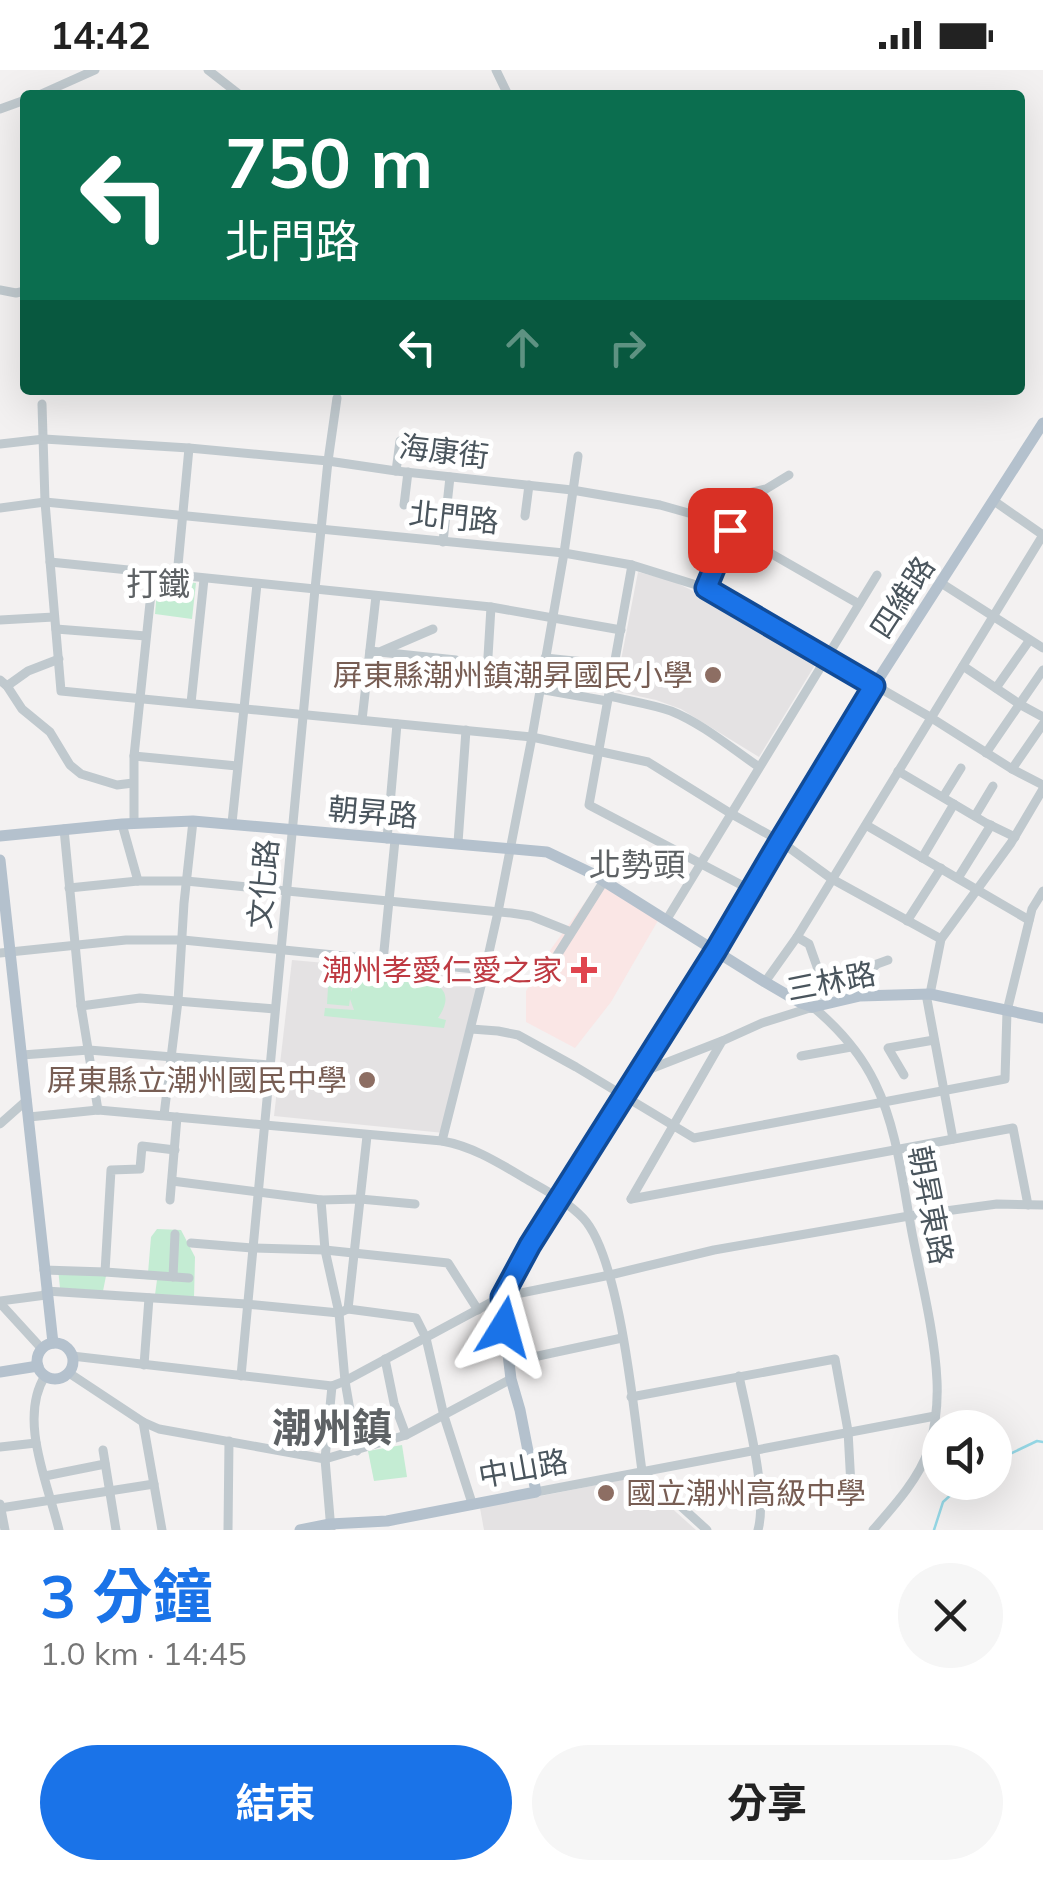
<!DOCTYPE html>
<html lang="zh-TW">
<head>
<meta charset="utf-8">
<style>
	body { margin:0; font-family:Mulish,"Noto Sans TC",sans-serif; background:#f6f6f6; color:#222; height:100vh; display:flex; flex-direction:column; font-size:38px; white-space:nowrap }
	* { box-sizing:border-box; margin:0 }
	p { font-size:32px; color:#767676 }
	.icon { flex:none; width:55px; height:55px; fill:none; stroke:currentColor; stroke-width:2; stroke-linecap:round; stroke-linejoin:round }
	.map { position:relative; height:1460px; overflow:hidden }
	.details { display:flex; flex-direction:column; background:#fff; flex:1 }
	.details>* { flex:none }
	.guide { position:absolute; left:20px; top:20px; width:1005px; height:305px; border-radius:10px; box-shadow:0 10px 40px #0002; background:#0b6e4f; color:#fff; overflow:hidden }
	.buttons { position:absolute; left:922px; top:1340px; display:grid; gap:20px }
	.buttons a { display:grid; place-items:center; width:90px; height:90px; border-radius:50%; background:#fff; box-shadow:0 10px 40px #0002; font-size:50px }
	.pin { position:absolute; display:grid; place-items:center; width:85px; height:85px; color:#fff; margin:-42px; border-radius:20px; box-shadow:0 5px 15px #0006 }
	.me { position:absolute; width:110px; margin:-55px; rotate:8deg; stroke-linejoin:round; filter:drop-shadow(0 0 8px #0008) }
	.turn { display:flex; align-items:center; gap:35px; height:210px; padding:0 40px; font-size:45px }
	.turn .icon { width:130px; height:130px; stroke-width:2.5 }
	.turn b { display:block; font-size:70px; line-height:85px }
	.lanes { display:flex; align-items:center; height:95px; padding:0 40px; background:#0003; justify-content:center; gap:50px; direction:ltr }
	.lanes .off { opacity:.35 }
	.round { display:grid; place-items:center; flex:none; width:105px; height:105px; border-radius:52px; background:#f6f6f6 }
	.summary { display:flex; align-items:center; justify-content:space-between; height:170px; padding:0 40px }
	h1 { font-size:60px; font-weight:700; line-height:75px; color:#1a73e8 }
	.cta { display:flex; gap:20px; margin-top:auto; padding:20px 40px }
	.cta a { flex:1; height:115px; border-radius:60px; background:#1a73e8; color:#fff; font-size:40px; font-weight:700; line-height:115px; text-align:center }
	.cta a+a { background:#f6f6f6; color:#222 }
	.status { display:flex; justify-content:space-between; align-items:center; height:70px; padding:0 50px; background:#fff; direction:ltr }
	.status svg { height:28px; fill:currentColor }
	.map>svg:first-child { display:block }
	.education { fill:#e4e2e3 }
	.medical { fill:#fae6e5 }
	.green { fill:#c4ecd3 }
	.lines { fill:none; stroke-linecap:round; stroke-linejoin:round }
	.stream { stroke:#95d7e5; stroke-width:2.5 }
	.minor { stroke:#c0c9ce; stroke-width:9 }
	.major { stroke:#b4c1cd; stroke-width:11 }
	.route-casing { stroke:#114b97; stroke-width:25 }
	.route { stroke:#1a73e8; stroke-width:18 }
	.education-dot { fill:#8d6e63; stroke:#fff; stroke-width:4 }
	.health-dot { fill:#e0444e; stroke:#fff; stroke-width:4 }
	.labels { text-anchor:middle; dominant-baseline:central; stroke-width:10; stroke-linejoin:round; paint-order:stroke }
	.street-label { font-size:30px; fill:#4a555d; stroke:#fff }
	.education-label { font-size:30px; fill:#785e54; stroke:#fff; text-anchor:end }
	.health-label { font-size:30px; fill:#be3a42; stroke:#fff; text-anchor:end }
	.neighbourhood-label { font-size:32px; fill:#5e6265; stroke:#fff }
	.district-label { font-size:40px; font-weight:bold; fill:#5e6265; stroke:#fff }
</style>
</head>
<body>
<div class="status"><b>14:42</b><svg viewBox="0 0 49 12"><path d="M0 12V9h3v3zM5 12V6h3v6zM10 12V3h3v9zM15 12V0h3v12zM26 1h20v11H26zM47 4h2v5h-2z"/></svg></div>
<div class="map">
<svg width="1043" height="1460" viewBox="0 0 1043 1460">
	<rect width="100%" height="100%" fill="#f3f1f1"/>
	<g class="education">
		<path d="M638 502 673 511 703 526 818 590 759 687 681 639 656 630 615 621Z"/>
		<path d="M292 890 480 907 444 1063 274 1046Z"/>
		<path d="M637 1407 696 1460H484L480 1438Z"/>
	</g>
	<path class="medical" d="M599 813 660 847 611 932 575 978 526 952V921L551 879Z"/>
	<g class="green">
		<path d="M158 509 196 513 192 549 155 544Z"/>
		<path d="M329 901 351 903V922C355 914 359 908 368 905 378 903 391 906 401 907 426 909 461 914 438 948L446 950 444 958 324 946 325 938 354 940 350 929 349 936 327 934Z"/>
		<path d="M157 1159 181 1160 195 1187 194 1228 155 1225 157 1210 106 1206 103 1221 60 1218 58 1198 148 1203 151 1167Z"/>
		<path d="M402 1375 407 1407 374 1411 368 1381Z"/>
	</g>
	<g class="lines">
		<g class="stream">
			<path d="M995 1391 1037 1371 1043 1372"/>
			<path d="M934 1460 943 1432 965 1412"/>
		</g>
		<g class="minor">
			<path d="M208 0 240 25"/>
			<path d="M496 0 508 25"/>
			<path d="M39 25 95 0"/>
			<path d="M0 39 25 30"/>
			<path d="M0 220 16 223 25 221"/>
			<path d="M42 334 45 432 61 621 532 667 648 692 730 743 780 771 832 809 941 869"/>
			<path d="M0 374 44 369 189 378 328 391 396 401 572 420 660 435 692 444 730 460 859 534"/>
			<path d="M396 401 400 371"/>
			<path d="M994 431 1043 465"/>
			<path d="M404 435 408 402"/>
			<path d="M0 438 45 432 564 483 632 495 706 518 930 647 1012 699 1043 715"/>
			<path d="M525 446 529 415"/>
			<path d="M443 472 450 407"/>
			<path d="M50 492 491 537 621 560"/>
			<path d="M632 495 589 735 751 820"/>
			<path d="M177 506 189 378"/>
			<path d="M941 513 1043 578"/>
			<path d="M706 518 730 460 740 425 766 419 789 405"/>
			<path d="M0 550 54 547"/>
			<path d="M56 559 146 566"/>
			<path d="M370 581 456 590"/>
			<path d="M382 581 433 559"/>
			<path d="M545 588 614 595"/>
			<path d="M963 596 1021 635 1043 647"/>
			<path d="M487 603 491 537"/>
			<path d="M0 610 7 616 22 639 50 662 70 695 81 704 117 715 133 713"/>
			<path d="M7 616 28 601 59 589"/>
			<path d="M996 618 1029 571"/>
			<path d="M539 619 607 631"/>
			<path d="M609 626C629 631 651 634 671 641 703 654 731 678 759 697"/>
			<path d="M191 633 204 509"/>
			<path d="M362 650 376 526"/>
			<path d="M986 683 1043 600"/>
			<path d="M134 686 237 696"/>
			<path d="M1012 699 1043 654"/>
			<path d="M898 701 986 753 1015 767"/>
			<path d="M943 727 961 698"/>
			<path d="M975 746 993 716"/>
			<path d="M134 753V686L153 504"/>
			<path d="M232 753 257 514"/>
			<path d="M122 754 138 811"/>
			<path d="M866 755 1029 850"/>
			<path d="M64 759 81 936 98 1040"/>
			<path d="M387 769 397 654"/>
			<path d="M458 773 466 660"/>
			<path d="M922 788 954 734"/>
			<path d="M958 808 991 755"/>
			<path d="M69 818 138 811H186L511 843 531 846 571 862"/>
			<path d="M667 849 877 505"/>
			<path d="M907 851 941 798"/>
			<path d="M797 867 809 874 826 922"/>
			<path d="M0 883 126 870H183L485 900"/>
			<path d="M556 887 604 811"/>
			<path d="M383 891 395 770"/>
			<path d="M765 912 797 867 1043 465"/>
			<path d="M926 924 953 1069"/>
			<path d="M930 924 941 869 1011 773 1043 719"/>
			<path d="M801 933 826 922 854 914 877 894 888 890"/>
			<path d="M81 936 140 928 275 939"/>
			<path d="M471 959 498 961 518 965 576 997 694 1068 1005 1009 1007 941 1032 839 1043 821"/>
			<path d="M22 985 89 980 269 995"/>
			<path d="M801 986 851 977"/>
			<path d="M640 1003 722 971 762 953 813 937C837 957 861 984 875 1013 898 1060 903 1117 913 1168 922 1213 935 1266 937 1311 938 1333 935 1358 929 1379 918 1410 894 1436 873 1460"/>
			<path d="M904 1005 888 978 934 970"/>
			<path d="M164 1045 178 931 184 833 193 751"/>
			<path d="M29 1047 98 1040 442 1071C472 1076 499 1093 526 1109 545 1120 567 1131 583 1148 620 1187 634 1344 642 1401"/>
			<path d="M0 1054 27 1030"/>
			<path d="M442 1071 485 900 498 842 532 667 564 483 578 386"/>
			<path d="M172 1111 321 1130 360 1129 415 1134"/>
			<path d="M631 1129 1013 1058 1028 1135"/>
			<path d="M631 1129 722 971"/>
			<path d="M170 1130 177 1047"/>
			<path d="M321 1130 325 1180 339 1243 345 1311 357 1381"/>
			<path d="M191 1173 252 1178 325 1180 448 1193 478 1240"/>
			<path d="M44 1200 105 1202 111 1100 140 1099 142 1076 175 1080"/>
			<path d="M105 1202 189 1208"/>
			<path d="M173 1207 175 1164"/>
			<path d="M46 1221 246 1234 339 1243 348 1239 416 1248 426 1268 444 1346 472 1433"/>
			<path d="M0 1231 46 1225"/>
			<path d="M0 1233 42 1279"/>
			<path d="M348 1239 367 1066"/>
			<path d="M72 1286 332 1316 345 1311 501 1227 610 1205 714 1180 909 1146 997 1134 1043 1135"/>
			<path d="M385 1289 394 1333 406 1365"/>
			<path d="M510 1292 622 1268"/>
			<path d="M144 1295 149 1228"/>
			<path d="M69 1303 143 1352 159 1359 325 1389 406 1365 511 1309"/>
			<path d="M45 1306C18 1349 48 1414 59 1460"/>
			<path d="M241 1306 315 519 328 391 337 328"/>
			<path d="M739 1306C747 1345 768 1424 758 1460"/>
			<path d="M631 1327 835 1289 848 1361 851 1416"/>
			<path d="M143 1352 162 1460"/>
			<path d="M0 1377 36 1373"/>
			<path d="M103 1380 116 1460"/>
			<path d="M642 1401 707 1460"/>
			<path d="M45 1406 105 1394"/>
			<path d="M536 1422 935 1346"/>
			<path d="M0 1434 5 1460"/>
			<path d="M0 1438 154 1414"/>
			<path d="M228 1460 229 1371"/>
			<path d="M331 1460 325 1389 332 1316"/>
		</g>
		<g class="major">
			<path d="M0 766 122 754 193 751 547 782 591 803 765 912 801 933 813 937 860 926 930 924 1043 948"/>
			<path d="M0 790 53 1273"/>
			<circle cx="55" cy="1291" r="18"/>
			<path d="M0 1302 38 1296"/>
			<path d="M300 1460 330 1454 387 1451 536 1422 520 1340 511 1309 501 1227 530 1175 717 880 780 771 874 616 1043 353"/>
		</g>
	</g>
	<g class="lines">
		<g class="route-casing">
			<path id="route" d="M504 1257 502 1227 530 1175 716 880 780 771 874 616 706 518 730 460"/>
		</g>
		<use href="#route" class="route"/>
	</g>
	<g class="education-dot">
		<circle cx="713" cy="605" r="10"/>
		<circle cx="367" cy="1010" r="10"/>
		<circle cx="606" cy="1423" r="10"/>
	</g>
	<path class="health-dot" d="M579 885h10v10h10v10h-10v10h-10v-10h-10v-10h10z"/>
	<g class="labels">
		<g class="street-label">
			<text transform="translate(444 381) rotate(7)">海康街</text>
			<text transform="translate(454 447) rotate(6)">北門路</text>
			<text transform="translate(902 527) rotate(-57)">四維路</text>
			<text transform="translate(373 742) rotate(5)">朝昇路</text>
			<text transform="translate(263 814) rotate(-85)">文化路</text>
			<text transform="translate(831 911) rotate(-11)">三林路</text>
			<text transform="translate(931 1135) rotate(79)">朝昇東路</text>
			<text transform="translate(523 1398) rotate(-10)">中山路</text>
		</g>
		<g class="education-label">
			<text x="693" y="605">屏東縣潮州鎮潮昇國民小學</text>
			<text x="347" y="1010">屏東縣立潮州國民中學</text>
			<text x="626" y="1423" text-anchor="start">國立潮州高級中學</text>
		</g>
		<g class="health-label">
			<text x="562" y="900">潮州孝愛仁愛之家</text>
		</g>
		<g class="neighbourhood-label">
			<text x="158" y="513">打鐵</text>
			<text x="637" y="794">北勢頭</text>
		</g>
		<g class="district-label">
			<text x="332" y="1357">潮州鎮</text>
		</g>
	</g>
</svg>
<div class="buttons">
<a><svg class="icon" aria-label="sound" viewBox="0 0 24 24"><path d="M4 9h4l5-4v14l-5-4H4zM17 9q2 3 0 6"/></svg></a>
</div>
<div class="pin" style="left:730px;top:460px;background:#d93025"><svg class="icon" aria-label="arrive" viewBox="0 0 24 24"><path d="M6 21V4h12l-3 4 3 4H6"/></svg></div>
<svg class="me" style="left:504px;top:1257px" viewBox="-20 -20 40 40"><path d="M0-17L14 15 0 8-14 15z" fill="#1a73e8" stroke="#fff" stroke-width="4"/></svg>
<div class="guide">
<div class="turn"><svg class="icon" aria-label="left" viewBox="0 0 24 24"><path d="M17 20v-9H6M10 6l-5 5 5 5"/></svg><div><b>750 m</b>北門路</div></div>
<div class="lanes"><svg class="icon" aria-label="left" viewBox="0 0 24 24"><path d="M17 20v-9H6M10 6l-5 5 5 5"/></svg><svg class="icon off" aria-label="ahead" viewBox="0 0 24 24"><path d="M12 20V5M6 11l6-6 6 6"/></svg><svg class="icon off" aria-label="right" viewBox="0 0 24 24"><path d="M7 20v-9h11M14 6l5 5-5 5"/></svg></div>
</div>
</div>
<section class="details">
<div class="summary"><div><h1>3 分鐘</h1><p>1.0 km · 14:45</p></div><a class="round"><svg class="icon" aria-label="close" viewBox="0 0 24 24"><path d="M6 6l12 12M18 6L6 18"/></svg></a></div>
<div class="cta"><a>結束</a><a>分享</a></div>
</section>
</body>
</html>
